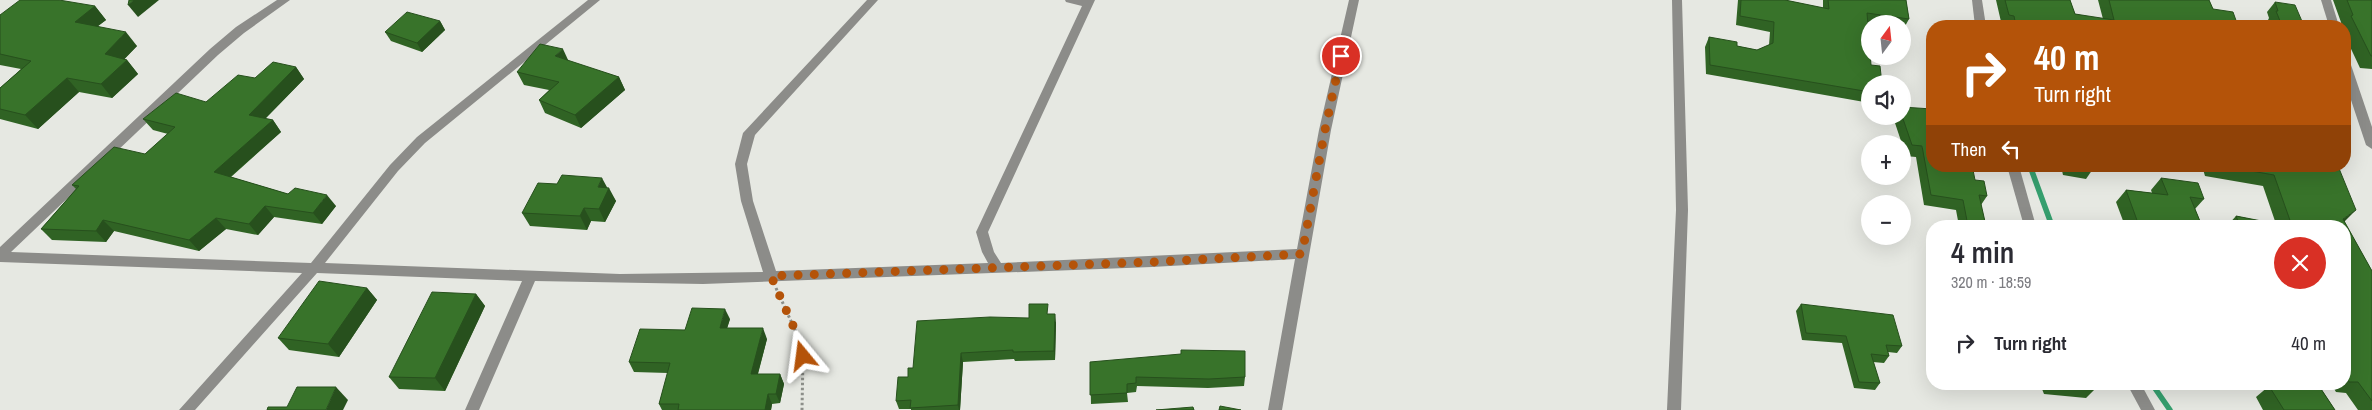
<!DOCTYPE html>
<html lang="en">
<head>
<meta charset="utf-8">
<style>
	body { margin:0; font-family:"Archivo Narrow",sans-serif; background:#f7f7f7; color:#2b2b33; height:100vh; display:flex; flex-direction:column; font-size:19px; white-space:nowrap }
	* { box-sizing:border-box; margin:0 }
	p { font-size:16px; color:#7c7c81 }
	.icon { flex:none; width:28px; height:28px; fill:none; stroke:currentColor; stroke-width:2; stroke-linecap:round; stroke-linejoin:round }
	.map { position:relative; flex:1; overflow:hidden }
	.drawer { position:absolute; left:1926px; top:220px; width:425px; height:170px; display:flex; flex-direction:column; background:#fff; border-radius:20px; box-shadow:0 5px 20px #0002 }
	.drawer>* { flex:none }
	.banner { position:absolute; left:1926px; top:20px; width:425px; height:152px; border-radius:20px; box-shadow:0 5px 20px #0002; background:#b45309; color:#fff; overflow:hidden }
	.needle { width:32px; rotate:15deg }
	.buttons { position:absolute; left:1861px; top:15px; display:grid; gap:10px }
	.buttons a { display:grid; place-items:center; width:50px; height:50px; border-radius:50%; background:#fff; box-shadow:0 5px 20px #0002; font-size:25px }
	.pin { position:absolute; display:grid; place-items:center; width:42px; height:42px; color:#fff; margin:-21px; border:2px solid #fff; border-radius:50%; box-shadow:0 1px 5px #0007 }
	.me { position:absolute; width:55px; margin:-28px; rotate:344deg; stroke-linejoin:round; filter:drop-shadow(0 0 4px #0008) }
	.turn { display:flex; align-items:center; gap:18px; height:105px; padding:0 25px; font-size:22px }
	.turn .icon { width:65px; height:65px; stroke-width:2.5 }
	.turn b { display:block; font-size:35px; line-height:42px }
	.then { display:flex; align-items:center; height:48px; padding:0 25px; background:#0003; gap:10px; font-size:19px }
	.round { display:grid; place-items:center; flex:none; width:52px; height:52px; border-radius:26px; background:#f7f7f7 }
	.head { display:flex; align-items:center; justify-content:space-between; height:85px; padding:0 25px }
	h1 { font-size:30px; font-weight:600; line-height:38px }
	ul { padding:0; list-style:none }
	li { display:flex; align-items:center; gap:15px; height:75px; padding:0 25px }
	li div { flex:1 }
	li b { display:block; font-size:19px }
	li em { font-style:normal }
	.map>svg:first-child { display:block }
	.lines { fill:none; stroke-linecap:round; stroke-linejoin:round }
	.stream { stroke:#359f6e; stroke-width:5.5 }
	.path { stroke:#8d8f8a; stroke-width:3; stroke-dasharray:2.5 2.5; stroke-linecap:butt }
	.minor { fill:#8c8c89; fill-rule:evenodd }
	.wall { fill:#306324 }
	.shaded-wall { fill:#27501d }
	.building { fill:#38732a; stroke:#27501d }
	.route { stroke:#b45309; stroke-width:9; stroke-dasharray:0 16.2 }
</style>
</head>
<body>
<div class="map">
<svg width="2372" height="410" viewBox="0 0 2372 410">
	<rect width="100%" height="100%" fill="#e6e8e2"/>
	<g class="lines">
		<g class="stream">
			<path d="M2030 166 2052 226"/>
			<path d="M2152 384 2170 410"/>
		</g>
		<path class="path" d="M776 288 795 330 803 356 802 410"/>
		<g class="minor">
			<path d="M277 0H290L244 33 218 55 11 252 311 263 390 165 417 137 588 0H600L425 143 398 171 325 263 620 274 763 272 741 201 735 164 743 133 867 0H878L755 135 747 164 753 201 776 271 988 263 982 252 976 232 1082 6 1066 2 1065 0H1095L988 232 994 252 1001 263 1297 249 1319 130 1349 0H1359L1331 130 1282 410H1268L1295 259 1152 267 703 284 535 281 479 410H465L522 281 317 273 195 410H179L302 273 0 262V247L210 49 236 27Z"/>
			<path d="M1672 0H1682L1688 210 1681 410H1667L1676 210Z"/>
			<path d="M1972 0H1982L1986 26H1975Z"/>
			<path d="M2321 0H2331L2339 26H2329Z"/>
			<path d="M2345 61 2351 65 2372 127V149L2366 145 2345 82Z"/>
			<path d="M2007 166H2019L2036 226H2024Z"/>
			<path d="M2127 384H2141L2155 410H2141Z"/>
		</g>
	</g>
	<g class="wall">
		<path d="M1738 0H1785L1823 8V0H1906L1909 19 1904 28H1902V24H1868L1870 103 1706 74 1705 47 1709 37 1737 46 1757 50 1769 45 1770 32 1736 25Z"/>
		<path d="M1996 0H2070L2075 14 2103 19 2098 0H2209L2213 9 2238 26H2002Z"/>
		<path d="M2333 0H2372V69L2360 68 2345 36V26H2341L2342 25Z"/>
		<path d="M2275 2 2304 26H2270L2268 20 2269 18 2267 12Z"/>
		<path d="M95 6 106 20 98 26 137 46 124 59 127 60 138 74 112 98 79 92 38 129 0 119V88L21 69 0 65V15Z"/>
		<path d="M440 21 445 30 422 52 391 41 385 32Z"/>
		<path d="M568 61 619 77 625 90 581 128 545 113 539 100 549 90 524 85 517 72Z"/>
		<path d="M296 67 304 79 265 119 273 120 281 132 231 177 288 194 336 206 322 224 274 217 258 235 226 229 199 251 114 231 106 242 52 240 41 229 76 189 72 185 145 154 168 134 153 130 143 119 206 102 255 78Z"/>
		<path d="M1902 107 1932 166 1975 180 1987 196 1981 205 1986 226H1959L1956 210 1924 205 1916 157 1905 156 1902 147V144L1893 117 1894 116H1902Z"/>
		<path d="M2061 166H2095L2086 179 2063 175Z"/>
		<path d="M2202 166H2338L2344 221 2372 271V410H2358L2346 393 2336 392 2333 387H2320L2335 410H2263L2256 397 2269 386H2301L2299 384H2345V226H2227L2236 216 2276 224 2263 186 2205 176Z"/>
		<path d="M2161 178 2204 199 2195 209 2202 226H2125L2116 202 2126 190 2152 193 2151 190Z"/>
		<path d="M557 184 607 188 616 201 605 222 591 221 587 230 530 226 522 213Z"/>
		<path d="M367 288 377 300 339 357 289 350 278 338Z"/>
		<path d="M476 294 485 306 445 391 399 389 389 377Z"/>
		<path d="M1801 304 1902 346 1897 353 1888 352 1889 356 1884 363 1873 362 1880 383 1875 390 1854 388 1842 343 1802 340 1796 311Z"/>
		<path d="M1049 314 1056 323 1055 360 1015 361 1014 359 963 362 960 410H911V409H899L896 401 913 368 1029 318Z"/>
		<path d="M730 319 727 328 767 339 758 374H780L784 384 780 403 772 404 771 410H662L659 404 668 373 634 372 629 362 685 330Z"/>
		<path d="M1090 362 1245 377 1244 386 1208 388 1137 386 1136 392 1127 393 1128 402 1091 404Z"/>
		<path d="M2008 384H2097L2098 386 2086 398 2044 394 2042 389 2008 385Z"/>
	</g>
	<g class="shaded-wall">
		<path d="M134 0H159L138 17 128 5Z"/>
		<path d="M95 6 106 20 86 35 75 22Z"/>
		<path d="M440 21 445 30 422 52 417 43Z"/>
		<path d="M126 32 137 46 116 68 105 54Z"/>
		<path d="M563 49 569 62 555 56Z"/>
		<path d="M127 60 138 74 112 98 101 84Z"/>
		<path d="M296 67 304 79 258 126 249 115Z"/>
		<path d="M619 77 625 90 581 128 575 115Z"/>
		<path d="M67 78 79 92 38 129 25 115Z"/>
		<path d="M273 120 281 132 223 183 214 172Z"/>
		<path d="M602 178 608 189 609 188 616 201 605 222 599 209 598 187Z"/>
		<path d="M327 195 336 206 322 224 313 213Z"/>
		<path d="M265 206 274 217 258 235 249 224Z"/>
		<path d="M584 208 591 221 587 230 580 216Z"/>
		<path d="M2356 210 2345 221 2337 226 2343 219Z"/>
		<path d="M216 218 226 229 199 251 189 240Z"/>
		<path d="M103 220 114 231 106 242 96 231Z"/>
		<path d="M367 288 377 300 339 357 328 344Z"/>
		<path d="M476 294 485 306 445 391 435 378Z"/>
		<path d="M725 309 730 319 724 338 720 328Z"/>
		<path d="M1055 314 1056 323 1055 360 1054 351Z"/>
		<path d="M763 328 767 339 755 384 751 374Z"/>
		<path d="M961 353 963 362 960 410H959L958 405Z"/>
		<path d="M780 374 784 384 780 403 776 394Z"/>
		<path d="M336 387 348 400 343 410H326Z"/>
		<path d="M768 394 772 404 771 410H765Z"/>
	</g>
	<g class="building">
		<path d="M20 0H59L95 6 75 22 126 32 105 54 127 60 101 84 67 78 25 115 0 109V88L31 61 0 54V15Z"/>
		<path d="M129 0H134L128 5Z"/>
		<path d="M1741 0H1785L1829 9 1828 0H1906L1909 19 1867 13 1871 65 1880 66 1882 84H1870V92L1710 65 1709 37 1737 42V46L1757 50 1773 43 1774 22 1740 16Z"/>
		<path d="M2005 0H2070L2075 14 2114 20 2109 0H2209L2213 9 2233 12 2238 26H2016L2014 16 2009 15Z"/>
		<path d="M2347 0H2372V56H2371L2351 16 2353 15Z"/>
		<path d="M2275 2 2295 5 2304 26H2282L2276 11H2278Z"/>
		<path d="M407 12 440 21 417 43 385 32Z"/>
		<path d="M540 44 563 49 555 56 619 77 575 115 539 100 559 82 517 72Z"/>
		<path d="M273 62 296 67 249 115 273 120 214 172 288 194 295 188 327 195 313 213 265 206 249 224 216 218 189 240 103 220 96 231 41 229 79 186 72 185 114 147 145 154 175 127 143 119 176 93 206 102 238 75 255 78Z"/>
		<path d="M1902 107 1932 109V166H1951L1973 170 1975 180 1984 181 1987 196 1979 195 1986 226H1968L1963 200 1931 195 1922 146 1912 145 1902 116Z"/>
		<path d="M2223 166H2338L2356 210 2343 219 2372 271V401L2358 382H2349L2345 377V226H2292L2274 175Z"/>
		<path d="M562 175 602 178 598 187 609 188 599 209 584 208 580 216 522 213 538 183 557 184Z"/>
		<path d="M2161 178 2198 183 2204 199 2190 197 2202 226H2163L2138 223 2126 190 2168 195Z"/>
		<path d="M2236 216 2287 226H2240Z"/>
		<path d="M319 281 367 288 328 344 278 338Z"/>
		<path d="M432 292 476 294 435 378 389 377Z"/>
		<path d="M1029 304H1048L1047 314H1055L1054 351 1013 352V350L961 353 958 405 910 408 911 400 896 401 898 377H908V368H913L917 321 990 317 1029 318Z"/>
		<path d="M1801 304 1893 315 1902 346 1886 345 1889 356 1871 354 1880 383 1859 382 1846 336 1806 333Z"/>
		<path d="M692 308 725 309 720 328H763L751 374H780L776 394H768L765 410H678L679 404H659L670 363 629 362 640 329 685 330Z"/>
		<path d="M1181 350 1245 351V377L1209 379 1136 377V383L1127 384V393L1090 395V362L1181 354Z"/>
		<path d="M2075 384H2097L2098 386Z"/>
		<path d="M2269 386H2319L2335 410H2284Z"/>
		<path d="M297 387H336L326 410H267L268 407H287Z"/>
		<path d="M1220 406 1241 410H1219Z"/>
		<path d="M1193 407 1194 410H1156Z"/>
	</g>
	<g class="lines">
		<path class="route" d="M803 356 795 330 771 276 1152 262 1302 254 1325 130 1341 56"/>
	</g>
</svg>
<div class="buttons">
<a><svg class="needle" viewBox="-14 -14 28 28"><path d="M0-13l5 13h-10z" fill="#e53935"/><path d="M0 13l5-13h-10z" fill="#7c7c81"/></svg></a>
<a><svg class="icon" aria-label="sound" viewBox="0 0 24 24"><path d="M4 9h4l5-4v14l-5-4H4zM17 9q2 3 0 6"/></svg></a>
<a>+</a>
<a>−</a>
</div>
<div class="pin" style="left:1341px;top:56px;background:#d93025"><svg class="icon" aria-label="arrive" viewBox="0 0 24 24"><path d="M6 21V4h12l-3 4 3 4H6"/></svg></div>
<svg class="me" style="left:803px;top:356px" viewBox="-20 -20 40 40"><path d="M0-17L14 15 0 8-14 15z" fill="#b45309" stroke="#fff" stroke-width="4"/></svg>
<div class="banner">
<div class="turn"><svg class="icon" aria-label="right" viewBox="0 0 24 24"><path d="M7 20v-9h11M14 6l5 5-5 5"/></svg><div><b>40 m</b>Turn right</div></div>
<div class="then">Then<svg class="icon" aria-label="left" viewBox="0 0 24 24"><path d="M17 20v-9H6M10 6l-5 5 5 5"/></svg></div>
</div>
<section class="drawer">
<div class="head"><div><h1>4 min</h1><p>320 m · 18:59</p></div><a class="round" style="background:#d93025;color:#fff"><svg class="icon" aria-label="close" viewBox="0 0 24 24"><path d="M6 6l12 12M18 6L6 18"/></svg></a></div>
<ul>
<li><svg class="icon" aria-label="right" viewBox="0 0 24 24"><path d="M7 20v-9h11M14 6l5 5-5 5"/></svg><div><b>Turn right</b></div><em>40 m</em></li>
</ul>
</section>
</div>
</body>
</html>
